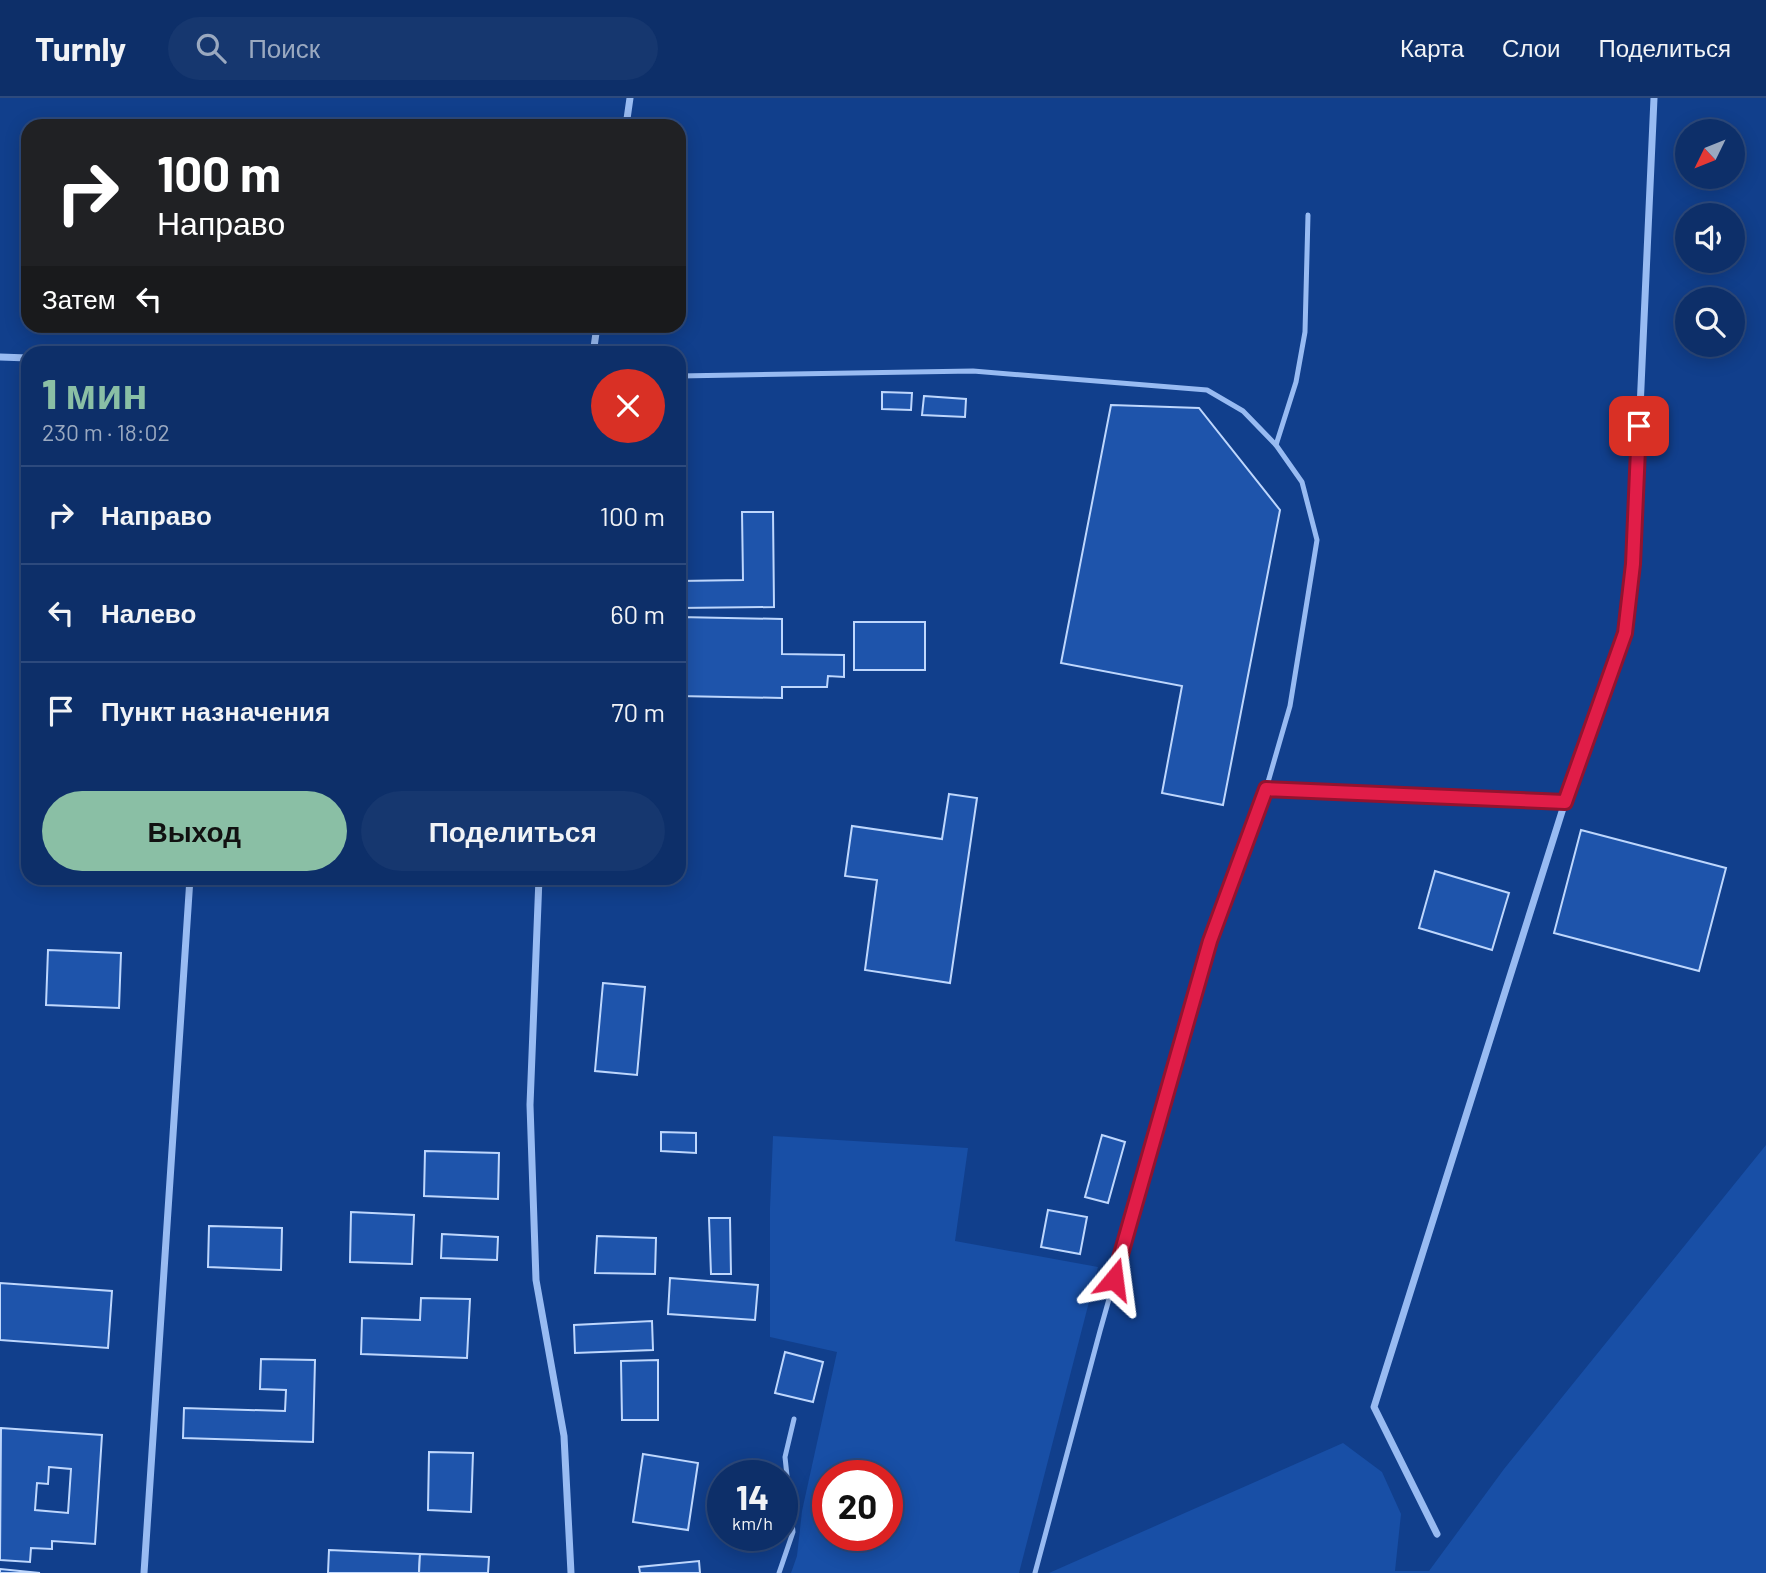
<!DOCTYPE html>
<html lang="ru">
<head>
<meta charset="utf-8">
<style>
	body { margin:0; font-family:Barlow,sans-serif; background:#16376f; color:#f1f3f6; height:100vh; display:flex; flex-direction:column; font-size:26px; white-space:nowrap }
	* { box-sizing:border-box; margin:0 }
	p { font-size:23px; color:#9aa9c0 }
	.icon { flex:none; width:38px; height:38px; fill:none; stroke:currentColor; stroke-width:2; stroke-linecap:round; stroke-linejoin:round }
	.map { position:relative; flex:1; overflow:hidden }
	.panel { position:absolute; left:21px; top:248px; width:665px; height:539px; display:flex; flex-direction:column; background:#0d2f69; border-radius:21px; box-shadow:0 4px 18px #0003,0 0 0 2px #2d4a7d }
	.panel>* { flex:none }
	.guide { position:absolute; left:21px; top:21px; width:665px; height:214px; border-radius:21px; box-shadow:0 4px 18px #0003,0 0 0 2px #2d4a7d; background:#202124; color:#fff; overflow:hidden }
	.needle { width:46px; rotate:227deg }
	.tools { position:absolute; left:1675px; top:21px; display:grid; gap:14px }
	.tools a { display:grid; place-items:center; width:70px; height:70px; border-radius:50%; background:#0d2f69; box-shadow:0 4px 18px #0003,0 0 0 2px #2d4a7d; font-size:35px }
	.speed { position:absolute; left:707px; top:1362px; display:flex; gap:14px; font-size:35px; font-weight:700; text-align:center }
	.speed>* { display:grid; place-content:center; width:91px; height:91px; border-radius:50%; background:#0d2f69; box-shadow:0 4px 18px #0003,0 0 0 2px #2d4a7d; line-height:1 }
	.speed small { font-size:18px; font-weight:400 }
	.speed .limit { border:10px solid #d22; background:#fff; color:#111 }
	.pin { position:absolute; display:grid; place-items:center; width:60px; height:60px; color:#fff; margin:-30px; border-radius:14px; box-shadow:0 4px 10px #0006 }
	.me { position:absolute; width:77px; margin:-38px; rotate:16deg; stroke-linejoin:round; filter:drop-shadow(0 0 5px #0008) }
	.turn { display:flex; align-items:center; gap:24px; height:147px; padding:0 21px; font-size:32px }
	.turn .icon { width:91px; height:91px; stroke-width:2.5 }
	.turn b { display:block; font-size:49px; line-height:60px }
	.then { display:flex; align-items:center; height:66px; padding:0 21px; background:#0003; gap:14px; font-size:26px }
	.round { display:grid; place-items:center; flex:none; width:74px; height:74px; border-radius:37px; background:#16376f }
	.head { display:flex; align-items:center; justify-content:space-between; height:119px; padding:0 21px }
	h1 { font-size:42px; font-weight:800; line-height:52px; color:#8abfa5 }
	.action { display:flex; gap:14px; margin-top:auto; padding:14px 21px }
	.action a { flex:1; height:80px; border-radius:42px; background:#8abfa5; color:#111; font-size:28px; font-weight:800; line-height:80px; text-align:center }
	.action a+a { background:#16376f; color:#f1f3f6 }
	ul { padding:0; list-style:none }
	li { display:flex; align-items:center; gap:21px; height:98px; padding:0 21px; border-top:2px solid #2d4a7d }
	li div { flex:1 }
	li b { display:block; font-size:26px }
	li em { font-style:normal }
	header { display:flex; align-items:center; gap:42px; box-sizing:border-box; height:98px; padding:0 35px; background:#0d2f69; border-bottom:2px solid #2d4a7d }
	header strong { font-size:33px }
	nav { display:flex; gap:38px; margin-inline-start:auto; font-size:24px }
	.search { width:490px; height:63px; background:#16376f; display:flex; align-items:center; gap:18px; box-sizing:border-box; padding:0 24px; border-radius:38px; color:#9aa9c0; font-size:26px }
	.map>svg:first-child { display:block }
	.green { fill:#184fa6; fill-rule:evenodd }
	.building { fill:#1e54ab; stroke:#bed7fd; stroke-width:2; fill-rule:evenodd }
	.lines { fill:none; stroke-linecap:round; stroke-linejoin:round }
	.service { stroke:#98bbf2; stroke-width:5 }
	.minor { stroke:#98bbf2; stroke-width:7 }
	.route-casing { stroke:#92132f; stroke-width:18 }
	.route { stroke:#e11d48; stroke-width:12 }
</style>
</head>
<body>
<header>
<strong>Turnly</strong>
<div class="search"><svg class="icon" aria-label="search" viewBox="0 0 24 24"><circle cx="10" cy="10" r="6"/><path d="M15 15l6 6"/></svg>Поиск</div>
<nav><a>Карта</a><a>Слои</a><a>Поделиться</a></nav>
</header>
<div class="map">
<svg width="1766" height="1475" viewBox="0 0 1766 1475">
	<rect width="100%" height="100%" fill="#113f8c"/>
	<g class="green">
		<path d="M773 1038 968 1050 955 1143 1098 1169 1019 1475H791L797 1458 802 1413 837 1254 770 1239V1110ZM828 1377H887V1437H828Z"/>
		<path d="M1766 1047V1475H1049L1343 1345 1382 1374 1401 1416 1395 1473H1429L1504 1371Z"/>
	</g>
	<g class="building">
		<path d="M882 294 912 295 911 312 882 311Z"/>
		<path d="M924 298 966 301 965 319 922 317Z"/>
		<path d="M1111 307 1199 310 1280 412 1223 707 1162 695 1182 588 1061 565Z"/>
		<path d="M742 414H773L774 509 679 510V483L743 482Z"/>
		<path d="M679 519 782 521V556L844 557V579L828 578 827 589H782V600L679 598Z"/>
		<rect x="854" y="524" width="71" height="48"/>
		<path d="M949 696 977 700 950 885 865 872 877 782 845 778 852 728 942 741Z"/>
		<path d="M1581 732 1726 770 1699 873 1554 835Z"/>
		<path d="M1435 773 1509 795 1492 852 1419 830Z"/>
		<path d="M48 852 121 855 119 910 46 907Z"/>
		<path d="M603 885 645 889 637 977 595 973Z"/>
		<path d="M661 1034 696 1035V1055L661 1053Z"/>
		<path d="M1102 1037 1125 1044 1108 1105 1085 1099Z"/>
		<path d="M425 1053 499 1055 498 1101 424 1098Z"/>
		<path d="M1048 1112 1087 1119 1080 1156 1041 1149Z"/>
		<path d="M351 1114 414 1117 412 1166 350 1164Z"/>
		<path d="M709 1120H730L731 1176H711Z"/>
		<path d="M209 1128 282 1130 281 1172 208 1169Z"/>
		<path d="M442 1136 498 1139 497 1162 441 1160Z"/>
		<path d="M597 1138 656 1140 655 1176 595 1175Z"/>
		<path d="M670 1180 758 1187 755 1222 668 1216Z"/>
		<path d="M0 1185 112 1193 108 1250 0 1242Z"/>
		<path d="M421 1200 470 1201 467 1260 361 1256 362 1220 420 1222Z"/>
		<path d="M652 1223 653 1252 575 1255 574 1227Z"/>
		<path d="M785 1254 823 1264 813 1304 775 1295Z"/>
		<path d="M261 1261 315 1262 313 1344 183 1340 184 1310 285 1313 286 1292 260 1291Z"/>
		<path d="M658 1262V1322H622L621 1263Z"/>
		<path d="M1 1330 102 1337 95 1446 52 1443V1451L31 1450 30 1464 0 1462ZM49 1369 71 1371 68 1415 35 1412 37 1385 48 1386Z"/>
		<path d="M429 1354 473 1355 471 1414 428 1412Z"/>
		<path d="M643 1356 698 1365 688 1432 633 1424Z"/>
		<path d="M329 1452 420 1456 419 1475H328Z"/>
		<path d="M420 1456 489 1459 488 1475H419Z"/>
		<path d="M699 1463 700 1475H640L639 1469Z"/>
		<path d="M0 1471 40 1475H0Z"/>
	</g>
	<g class="lines">
		<g class="service">
			<path d="M679 278 973 273 1207 292 1243 313 1276 347 1302 384 1317 442 1290 608 1266 691 1210 843 1100 1233 1035 1475"/>
			<path d="M1276 347 1296 284 1305 234 1308 117"/>
			<path d="M779 1475 793 1434 785 1359 794 1321"/>
		</g>
		<g class="minor">
			<path d="M626 28 630 0"/>
			<path d="M593 256 597 228"/>
			<path d="M0 259 28 260"/>
			<path d="M1266 691 1565 704"/>
			<path d="M539 780 530 1007 536 1182 564 1338 571 1475"/>
			<path d="M1437 1436 1374 1309 1565 704 1624 535 1633 466 1654 0"/>
			<path d="M144 1475 190 780"/>
		</g>
	</g>
	<g class="lines">
		<g class="route-casing">
			<path id="route" d="M1114 1181 1210 843 1266 691 1565 704 1625 535 1633 466 1639 328"/>
		</g>
		<use href="#route" class="route"/>
	</g>
</svg>
<div class="tools">
<a><svg class="needle" viewBox="-14 -14 28 28"><path d="M0-13l5 13h-10z" fill="#e53935"/><path d="M0 13l5-13h-10z" fill="#9aa9c0"/></svg></a>
<a><svg class="icon" aria-label="sound" viewBox="0 0 24 24"><path d="M4 9h4l5-4v14l-5-4H4zM17 9q2 3 0 6"/></svg></a>
<a><svg class="icon" aria-label="search" viewBox="0 0 24 24"><circle cx="10" cy="10" r="6"/><path d="M15 15l6 6"/></svg></a>
</div>
<div class="speed"><div>14<small>km/h</small></div><div class="limit">20</div></div>
<div class="pin" style="left:1639px;top:328px;background:#d93025"><svg class="icon" aria-label="arrive" viewBox="0 0 24 24"><path d="M6 21V4h12l-3 4 3 4H6"/></svg></div>
<svg class="me" style="left:1114px;top:1181px" viewBox="-20 -20 40 40"><path d="M0-17L14 15 0 8-14 15z" fill="#e11d48" stroke="#fff" stroke-width="4"/></svg>
<div class="guide">
<div class="turn"><svg class="icon" aria-label="right" viewBox="0 0 24 24"><path d="M7 20v-9h11M14 6l5 5-5 5"/></svg><div><b>100 m</b>Направо</div></div>
<div class="then">Затем<svg class="icon" aria-label="left" viewBox="0 0 24 24"><path d="M17 20v-9H6M10 6l-5 5 5 5"/></svg></div>
</div>
<section class="panel">
<div class="head"><div><h1>1 мин</h1><p>230 m · 18:02</p></div><a class="round" style="background:#d93025;color:#fff"><svg class="icon" aria-label="close" viewBox="0 0 24 24"><path d="M6 6l12 12M18 6L6 18"/></svg></a></div>
<ul>
<li><svg class="icon" aria-label="right" viewBox="0 0 24 24"><path d="M7 20v-9h11M14 6l5 5-5 5"/></svg><div><b>Направо</b></div><em>100 m</em></li>
<li><svg class="icon" aria-label="left" viewBox="0 0 24 24"><path d="M17 20v-9H6M10 6l-5 5 5 5"/></svg><div><b>Налево</b></div><em>60 m</em></li>
<li><svg class="icon" aria-label="arrive" viewBox="0 0 24 24"><path d="M6 21V4h12l-3 4 3 4H6"/></svg><div><b>Пункт назначения</b></div><em>70 m</em></li>
</ul>
<div class="action"><a>Выход</a><a>Поделиться</a></div>
</section>
</div>
</body>
</html>
